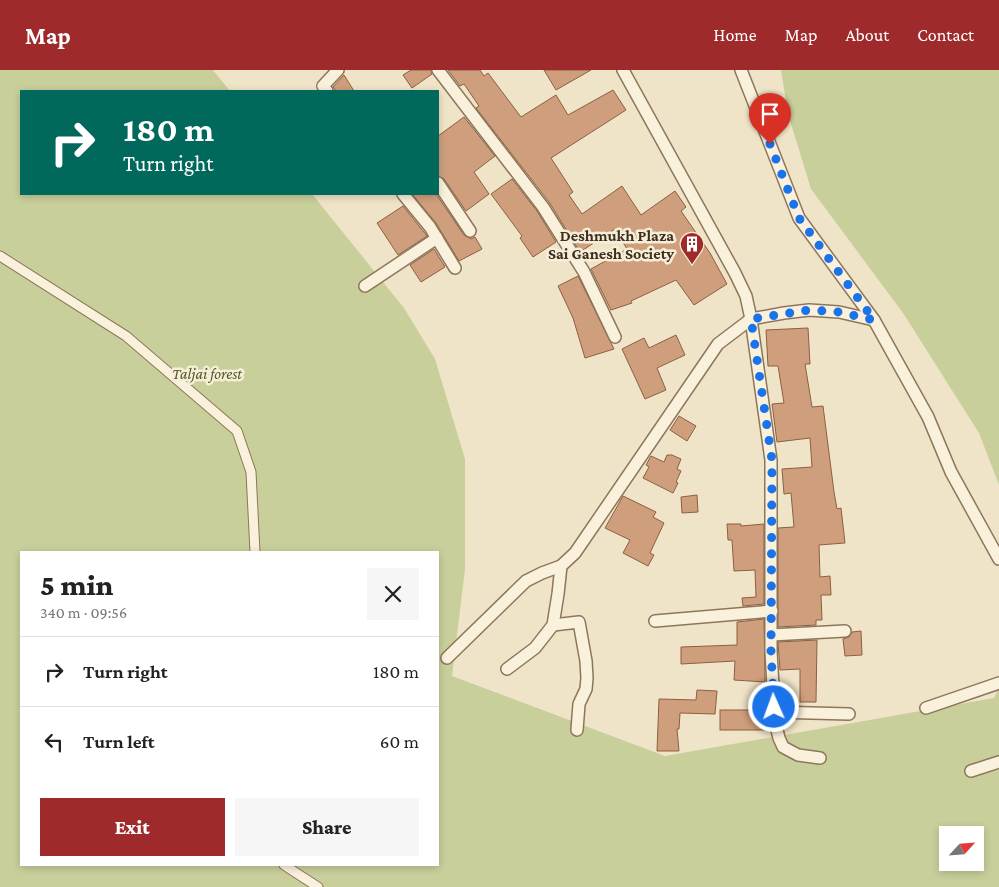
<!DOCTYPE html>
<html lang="en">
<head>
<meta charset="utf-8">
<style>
	body { margin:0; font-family:"Crimson Pro",serif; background:#f6f6f6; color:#222; height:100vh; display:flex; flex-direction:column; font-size:19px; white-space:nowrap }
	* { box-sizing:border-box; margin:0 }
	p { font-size:16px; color:#767676 }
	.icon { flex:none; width:28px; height:28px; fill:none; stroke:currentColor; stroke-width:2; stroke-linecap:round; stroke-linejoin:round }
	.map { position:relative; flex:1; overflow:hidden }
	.side { position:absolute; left:20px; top:481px; width:419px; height:315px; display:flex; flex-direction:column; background:#fff; border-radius:0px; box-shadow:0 2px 8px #0003 }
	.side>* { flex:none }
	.hud { position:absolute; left:20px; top:20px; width:419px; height:105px; border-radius:0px; box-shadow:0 2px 8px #0003; background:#00695c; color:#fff; overflow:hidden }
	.needle { width:32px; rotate:64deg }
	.buttons { position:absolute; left:939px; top:756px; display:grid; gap:10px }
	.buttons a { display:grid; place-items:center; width:45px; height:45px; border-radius:0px; background:#fff; box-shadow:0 2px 8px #0003; font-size:25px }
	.pin { position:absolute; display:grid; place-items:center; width:42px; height:42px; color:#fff; margin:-51px -21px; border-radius:50% 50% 50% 0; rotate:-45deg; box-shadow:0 0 5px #0007 }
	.pin .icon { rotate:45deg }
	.me { position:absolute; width:55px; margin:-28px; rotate:358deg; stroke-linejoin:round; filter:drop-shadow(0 0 4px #0008) }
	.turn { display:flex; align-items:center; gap:18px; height:105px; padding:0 20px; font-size:22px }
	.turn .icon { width:65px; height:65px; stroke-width:2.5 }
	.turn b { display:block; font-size:35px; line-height:42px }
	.round { display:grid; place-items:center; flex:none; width:52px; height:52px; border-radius:0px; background:#f6f6f6 }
	.head { display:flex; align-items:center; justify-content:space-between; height:85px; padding:0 20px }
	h1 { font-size:30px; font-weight:800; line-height:38px }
	.primary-button { display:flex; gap:10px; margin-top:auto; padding:10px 20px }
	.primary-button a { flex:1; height:58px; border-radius:0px; background:#9e2a2b; color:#fff; font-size:20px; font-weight:800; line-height:58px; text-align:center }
	.primary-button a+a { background:#f6f6f6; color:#222 }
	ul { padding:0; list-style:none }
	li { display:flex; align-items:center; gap:15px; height:70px; padding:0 20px; border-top:1px solid #e0e0e0 }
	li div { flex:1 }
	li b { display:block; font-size:19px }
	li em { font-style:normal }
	header { display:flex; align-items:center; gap:30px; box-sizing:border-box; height:70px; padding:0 25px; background:#9e2a2b; color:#fff }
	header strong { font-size:24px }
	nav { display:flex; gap:28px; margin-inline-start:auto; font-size:18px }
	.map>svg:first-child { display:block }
	.green { fill:#c9cf9b; fill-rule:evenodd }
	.building { fill:#cf9f7d; stroke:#8d5f41 }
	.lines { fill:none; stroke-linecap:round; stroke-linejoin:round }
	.pedestrian-casing { stroke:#8d765c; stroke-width:11 }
	.minor-casing { stroke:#8d765c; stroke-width:14 }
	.pedestrian { stroke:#faf1dc; stroke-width:9 }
	.minor { stroke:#faf1dc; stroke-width:11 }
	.route { stroke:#1a73e8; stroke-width:9; stroke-dasharray:0 16.2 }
	.labels { text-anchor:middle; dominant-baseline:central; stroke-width:5; stroke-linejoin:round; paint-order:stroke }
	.poi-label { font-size:16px; font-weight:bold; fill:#3d2e20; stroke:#f7eed8; text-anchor:end }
	.park-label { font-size:16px; font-style:italic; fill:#4d5a26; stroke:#f7eed8 }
</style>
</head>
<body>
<header>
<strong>Map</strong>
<nav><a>Home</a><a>Map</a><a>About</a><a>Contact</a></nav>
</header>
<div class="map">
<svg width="999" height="817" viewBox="0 0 999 817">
	<rect width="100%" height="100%" fill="#f0e4c8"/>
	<g class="green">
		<path d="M0 0H213L230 21H21V124H312L404 238 435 289 465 389V499L452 606 665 686 994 628 999 618V817H0ZM21 482H438V795H21ZM948 765H975V792H948Z"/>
		<path d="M781 0H999V415L979 363 903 243 811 119 788 44Z"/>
	</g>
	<g class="building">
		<path d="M411 0H431L432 4 412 18 403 5Z"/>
		<path d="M448 0H480L484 6 488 3 521 47 556 25 568 45 613 20 626 40 551 88 573 122 569 125 582 144 622 116 641 145 675 121 686 137 681 141 710 183 727 214 694 235 676 210 631 231 632 233 611 240 591 199 627 179 615 159 580 182 549 132 476 38 479 36 464 14 460 16Z"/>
		<path d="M544 0H591L556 20Z"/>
		<path d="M344 5 354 21H336L333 17Z"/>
		<path d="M464 47 495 86 474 102 489 124 466 141 444 109 438 106V66Z"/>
		<path d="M512 109 537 141 556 172 533 187 520 168 522 166 491 124Z"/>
		<path d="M412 124H436L464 165 471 169 475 167 482 179 459 191 436 153Z"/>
		<path d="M403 136 427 166 398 185 377 153Z"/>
		<path d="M434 179 445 197 421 212 410 195Z"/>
		<path d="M578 206 614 279 585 288 573 248 558 216Z"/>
		<path d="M808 258 810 294H805L812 337 823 336 834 422 837 439 841 438 845 473 819 475 820 507 830 506 831 525H821L822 550H816V555L778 557V458L794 457 791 423 784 424 782 399 812 397 810 368 777 372 772 334 784 333 778 296H768L766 260Z"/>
		<path d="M676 265 685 285 657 298 666 320 645 329 622 279 644 268 649 278Z"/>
		<path d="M679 346 696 356 687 371 670 360Z"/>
		<path d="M667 385H672L681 389 677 399 681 401 676 412 678 413 673 423 643 408 649 397 646 395 651 386 664 392Z"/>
		<path d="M697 425 698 442 682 443 681 427Z"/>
		<path d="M623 426 656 442 653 447 664 453 650 483 654 485 648 496 623 483 630 470 605 458Z"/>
		<path d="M727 454H741V456L764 454V534L743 536 742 528 756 527 755 500 734 501 732 470H728Z"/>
		<path d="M764 549 765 612 734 610 735 591 681 594V577L737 575V552Z"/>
		<path d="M861 561 862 585 845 586 843 569 849 567 852 562Z"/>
		<path d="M817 570 816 632H800V599L780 600 778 572Z"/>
		<path d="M697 620 717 621 715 644 680 643 679 659H677L679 681H657L659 629 696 630Z"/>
		<rect x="720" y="640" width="45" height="20"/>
	</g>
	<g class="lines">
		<g class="pedestrian-casing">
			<g id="pedestrian">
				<path d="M0 186 126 266 237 361 251 402 255 482"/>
				<path d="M284 795 318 817"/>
			</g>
		</g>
		<g class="minor-casing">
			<g id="minor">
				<path d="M438 0 543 137 584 202 615 267"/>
				<path d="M623 0 735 203 746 226 751 249 771 390V581L775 652 779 668 783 677 798 685 820 688"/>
				<path d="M741 0 799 148 874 250 928 347 951 402 999 489"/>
				<path d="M327 21 323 16 338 0"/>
				<path d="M438 113 470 161"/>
				<path d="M403 124 430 157 455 198"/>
				<path d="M365 216 437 168"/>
				<path d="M655 551 772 541"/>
				<path d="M553 555 579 552 586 591 587 608 586 619 579 634 577 660"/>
				<path d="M771 565 845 561"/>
				<path d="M447 588 526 511 542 503 561 496 575 483 718 274 751 249 784 243 809 240 839 242 874 250"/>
				<path d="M507 599 535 578 553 555 558 524 561 496"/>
				<path d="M926 638 999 613"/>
				<path d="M774 642 849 644"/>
				<path d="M971 701 999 692"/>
			</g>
		</g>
		<use href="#pedestrian" class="pedestrian"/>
		<use href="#minor" class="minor"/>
	</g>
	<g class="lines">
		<path class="route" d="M770 74 799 148 874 250 839 242 809 240 751 249 772 390 771 581 774 637"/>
	</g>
	<defs>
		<g id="building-pin" transform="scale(1.25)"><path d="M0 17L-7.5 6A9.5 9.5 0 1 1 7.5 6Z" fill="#9e2a2b" stroke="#f7eed8"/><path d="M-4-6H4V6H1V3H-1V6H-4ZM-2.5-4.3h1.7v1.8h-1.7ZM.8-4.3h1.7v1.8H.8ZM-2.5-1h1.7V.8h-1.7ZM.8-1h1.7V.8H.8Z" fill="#fff"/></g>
	</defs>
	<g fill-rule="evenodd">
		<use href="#building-pin" x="692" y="174"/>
	</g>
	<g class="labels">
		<g class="poi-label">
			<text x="674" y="165">Deshmukh Plaza<tspan x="674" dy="18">Sai Ganesh Society</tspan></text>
		</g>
		<g class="park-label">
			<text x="207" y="303">Taljai forest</text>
		</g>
	</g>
</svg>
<div class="buttons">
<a><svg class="needle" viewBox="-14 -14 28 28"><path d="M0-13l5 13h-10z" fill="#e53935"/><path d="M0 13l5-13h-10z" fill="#767676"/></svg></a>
</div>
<div class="pin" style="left:770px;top:74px;background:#d93025"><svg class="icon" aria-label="arrive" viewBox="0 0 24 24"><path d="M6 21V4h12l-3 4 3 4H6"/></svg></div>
<svg class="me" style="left:774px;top:637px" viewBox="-20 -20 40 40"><circle r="17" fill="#1a73e8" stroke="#fff" stroke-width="3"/><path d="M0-11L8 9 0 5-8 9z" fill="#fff"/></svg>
<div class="hud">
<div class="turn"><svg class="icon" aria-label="right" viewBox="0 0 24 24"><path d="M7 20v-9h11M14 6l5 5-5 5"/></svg><div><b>180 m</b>Turn right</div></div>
</div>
<section class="side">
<div class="head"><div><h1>5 min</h1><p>340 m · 09:56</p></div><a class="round"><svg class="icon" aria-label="close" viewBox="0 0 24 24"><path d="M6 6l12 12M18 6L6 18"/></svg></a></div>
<ul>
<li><svg class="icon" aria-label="right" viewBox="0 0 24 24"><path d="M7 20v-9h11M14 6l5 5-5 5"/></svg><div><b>Turn right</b></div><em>180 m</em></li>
<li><svg class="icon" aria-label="left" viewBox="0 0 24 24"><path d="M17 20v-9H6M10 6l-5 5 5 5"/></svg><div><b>Turn left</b></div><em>60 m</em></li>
</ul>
<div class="primary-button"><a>Exit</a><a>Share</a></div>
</section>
</div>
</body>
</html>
